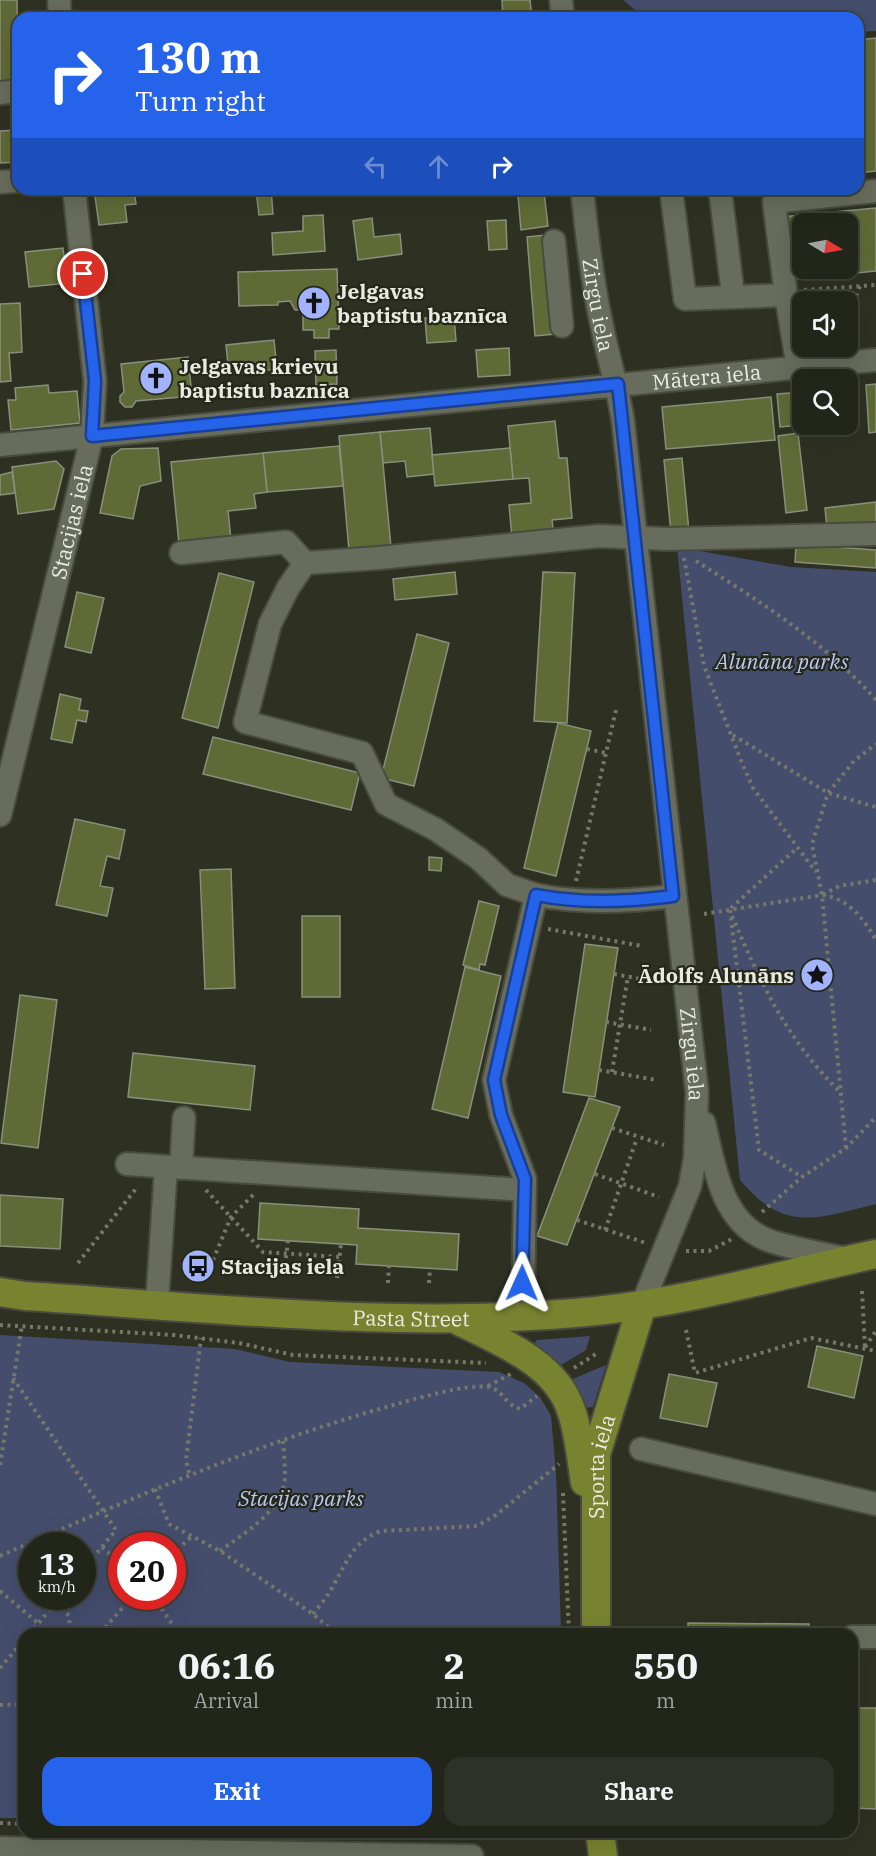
<!DOCTYPE html>
<html lang="en">
<head>
<meta charset="utf-8">
<style>
	body { margin:0; font-family:"IBM Plex Serif",serif; background:#2e3127; color:#f1f3f6; height:100vh; display:flex; flex-direction:column; font-size:22px; white-space:nowrap }
	* { box-sizing:border-box; margin:0 }
	p { font-size:20px; color:#a2a5a2 }
	.icon { flex:none; width:33px; height:33px; fill:none; stroke:currentColor; stroke-width:2; stroke-linecap:round; stroke-linejoin:round }
	.map { position:relative; flex:1; overflow:hidden }
	.side { position:absolute; left:18px; top:1628px; width:840px; height:210px; display:flex; flex-direction:column; background:#22251a; border-radius:18px; box-shadow:0 6px 24px #0002,0 0 0 2px #3f4239 }
	.side>* { flex:none }
	.banner { position:absolute; left:12px; top:12px; width:852px; height:183px; border-radius:18px; box-shadow:0 6px 24px #0002,0 0 0 2px #3f4239; background:#2563eb; color:#fff; overflow:hidden }
	.needle { width:39px; rotate:100deg }
	.controls { position:absolute; left:792px; top:213px; display:grid; gap:12px }
	.controls a { display:grid; place-items:center; width:66px; height:66px; border-radius:12px; background:#22251a; box-shadow:0 6px 24px #0002,0 0 0 2px #3f4239; font-size:30px }
	.speed { position:absolute; left:18px; top:1532px; display:flex; gap:12px; font-size:30px; font-weight:700; text-align:center }
	.speed>* { display:grid; place-content:center; width:78px; height:78px; border-radius:50%; background:#22251a; box-shadow:0 6px 24px #0002,0 0 0 2px #3f4239; line-height:1 }
	.speed small { font-size:15px; font-weight:400 }
	.speed .limit { border:9px solid #d22; background:#fff; color:#111 }
	.pin { position:absolute; display:grid; place-items:center; width:51px; height:51px; color:#fff; margin:-26px; border:3px solid #fff; border-radius:50%; box-shadow:0 2px 6px #0007 }
	.me { position:absolute; width:66px; margin:-33px; rotate:1deg; stroke-linejoin:round; filter:drop-shadow(0 0 4px #0008) }
	.turn { display:flex; align-items:center; gap:21px; height:126px; padding:0 24px; font-size:27px }
	.turn .icon { width:78px; height:78px; stroke-width:2.5 }
	.turn b { display:block; font-size:42px; line-height:51px }
	.lanes { display:flex; align-items:center; height:57px; padding:0 24px; background:#0003; justify-content:center; gap:30px; direction:ltr }
	.lanes .off { opacity:.35 }
	.eta { display:flex; justify-content:space-evenly; align-items:center; height:102px; text-align:center }
	.eta b { font-size:36px; font-weight:700; line-height:42px }
	.action { display:flex; gap:12px; margin-top:auto; padding:12px 24px }
	.action a { flex:1; height:69px; border-radius:18px; background:#2563eb; color:#fff; font-size:24px; font-weight:700; line-height:69px; text-align:center }
	.action a+a { background:#2e3127; color:#f1f3f6 }
	.map>svg:first-child { display:block }
	.green { fill:#454d6d; fill-rule:evenodd }
	.building { fill:#606a36; stroke:#8a8e7d; stroke-width:1.5; fill-rule:evenodd }
	.lines { fill:none; stroke-linecap:round; stroke-linejoin:round }
	.minor-casing { stroke:#494b3f; stroke-width:26 }
	.major-casing { stroke:#494b3f; stroke-width:32 }
	.path { stroke:#76786b; stroke-width:4; stroke-dasharray:3 4.5; stroke-linecap:butt }
	.minor { stroke:#686c5c; stroke-width:22 }
	.major { stroke:#788330; stroke-width:28 }
	.route-casing { stroke:#184099; stroke-width:15 }
	.route { stroke:#2563eb; stroke-width:10 }
	.labels { text-anchor:middle; dominant-baseline:central; stroke-width:4.5; stroke-linejoin:round; paint-order:stroke }
	.poi-label { font-size:21px; font-weight:bold; fill:#e9ebe2; stroke:#242719; text-anchor:start }
	.street-label { font-size:21px; fill:#e9ebe2; stroke:#242719 }
	.park-label { font-size:21px; font-style:italic; fill:#bcc8f4; stroke:#242719 }
</style>
</head>
<body>
<div class="map">
<svg width="876" height="1856" viewBox="0 0 876 1856">
	<rect width="100%" height="100%" fill="#2e3122"/>
	<g class="green">
		<path d="M623 0H876V31L858 32V18H645Z"/>
		<path d="M677 547 791 567 876 572V1204C817 1218 785 1234 740 1180Z"/>
		<path d="M0 1335 235 1349 290 1362 499 1372 524 1383 540 1397 551 1416 556 1473 561 1633 24 1634V1818H0ZM32 1545H82V1596H32ZM122 1545H172V1596H122Z"/>
		<path d="M590 1336 586 1350 556 1368 533 1345 537 1340Z"/>
		<path d="M606 1365 593 1407 582 1408 568 1381Z"/>
	</g>
	<g class="building">
		<path d="M0 0H17L18 86 0 87Z"/>
		<path d="M502 0H530L532 18H503Z"/>
		<path d="M876 38V171L858 173V40Z"/>
		<path d="M18 130V162L0 163V131Z"/>
		<path d="M94 189 134 190 136 204 125 205 127 222 99 225Z"/>
		<path d="M252 189H271L273 214 259 215 256 190Z"/>
		<path d="M544 192 548 226 521 230 518 196Z"/>
		<path d="M876 208V271L788 280 781 217ZM802 224H848V268H802Z"/>
		<path d="M323 215 325 251 273 255 272 233 303 231V216Z"/>
		<path d="M372 218 374 237 400 234 402 254 358 260 353 221Z"/>
		<path d="M506 220 507 249 489 250 487 221Z"/>
		<path d="M546 235 555 334 535 336 527 237Z"/>
		<path d="M63 248 67 283 29 287 25 252Z"/>
		<path d="M337 269 339 329H329V338H314V330H303V310H295L290 301 278 302V305L239 306 238 272Z"/>
		<path d="M20 303 22 352 9 353 11 381 0 382V304Z"/>
		<path d="M454 317 456 341 427 343 425 318Z"/>
		<path d="M274 340 277 369 229 374 226 345Z"/>
		<path d="M509 348 510 375 478 377 476 350Z"/>
		<path d="M336 350 337 384 316 385 315 351Z"/>
		<path d="M188 357 192 396 136 401 132 407H125L120 402V396L124 392 121 364Z"/>
		<path d="M876 384V432L869 433 866 385Z"/>
		<path d="M48 385 49 393 77 391 80 423 11 430 8 400H16L15 388Z"/>
		<path d="M856 388 858 421 848 422V389Z"/>
		<path d="M802 392V424H813L780 427 777 394Z"/>
		<path d="M771 397 775 440 666 449 662 407Z"/>
		<path d="M555 421 559 458H567L572 518 552 520 554 535 512 538 509 505 531 503 529 478 513 479 508 426Z"/>
		<path d="M430 428 434 474 407 477 405 461 383 463 380 432Z"/>
		<path d="M380 432 391 547 349 551 339 436Z"/>
		<path d="M798 433 807 510 786 513 778 436Z"/>
		<path d="M339 446 343 486 267 492 263 453Z"/>
		<path d="M158 448 161 481 140 486 133 519 100 513 112 456 121 449Z"/>
		<path d="M510 448 513 479 435 486 432 455Z"/>
		<path d="M263 453 267 492 254 494 256 508 228 511 231 540 179 544 171 462Z"/>
		<path d="M682 458 689 532 671 533 664 460Z"/>
		<path d="M56 461 64 469 54 509 18 514 12 467Z"/>
		<path d="M12 472 15 493 0 495V475Z"/>
		<path d="M876 502V523L827 529 825 508Z"/>
		<path d="M796 544 876 550V568L795 562Z"/>
		<path d="M455 572 457 594 395 600 393 579Z"/>
		<path d="M543 572 575 573 567 723 534 721Z"/>
		<path d="M219 573 254 582 218 728 182 718Z"/>
		<path d="M77 592 104 598 91 653 65 647Z"/>
		<path d="M417 634 449 643 414 786 381 778Z"/>
		<path d="M60 694 81 699 79 710 88 711 86 722 77 720 72 743 51 739Z"/>
		<path d="M558 723 591 731 556 876 524 868Z"/>
		<path d="M213 737 360 773 351 810 203 774Z"/>
		<path d="M75 819 125 830 119 859 107 856 100 886 113 888 107 916 56 905Z"/>
		<path d="M429 857 442 858 441 871 429 870Z"/>
		<path d="M231 869 235 988 205 989 200 870Z"/>
		<path d="M479 901 499 906 485 965 480 964 479 970 463 965Z"/>
		<rect x="302" y="916" width="38" height="81"/>
		<path d="M585 944 618 948 595 1097 563 1092Z"/>
		<path d="M465 967 501 976 468 1118 432 1109Z"/>
		<path d="M20 995 57 1000 38 1148 1 1143Z"/>
		<path d="M133 1053 255 1066 250 1110 128 1097Z"/>
		<path d="M589 1098 620 1107 567 1245 537 1236Z"/>
		<path d="M0 1195 63 1199 60 1249 0 1246Z"/>
		<path d="M260 1203 359 1209 358 1228 459 1234 457 1270 356 1264 357 1245 258 1239Z"/>
		<path d="M817 1346 863 1356 854 1398 808 1387Z"/>
		<path d="M669 1374 717 1383 707 1427 660 1418Z"/>
		<path d="M688 1623 809 1624V1634H688Z"/>
		<path d="M852 1708H876V1809L852 1808Z"/>
	</g>
	<g class="lines">
		<g class="minor-casing">
			<g id="minor">
				<path d="M59 0 60 18"/>
				<path d="M561 0 563 18"/>
				<path d="M0 93 18 91"/>
				<path d="M0 182 18 181"/>
				<path id="s1" d="M582 189C587 235 592 281 602 326 608 358 618 388 623 421L697 1092 695 1158 690 1186 642 1305"/>
				<path d="M671 189 685 299 786 295 798 368"/>
				<path d="M720 189 733 295"/>
				<path d="M554 241 562 326"/>
				<path d="M786 295 774 202 876 191"/>
				<path id="s2" d="M0 445 876 360"/>
				<path d="M181 553 286 542 305 563"/>
				<path id="s3" d="M0 815 92 436 95 381 74 189"/>
				<path d="M536 895 507 885 478 858 435 829 386 804 362 753 245 722 270 624 288 588 305 563 379 558 599 536 666 539 876 534"/>
				<path d="M704 1123C714 1163 720 1218 763 1238 781 1247 826 1254 848 1259"/>
				<path d="M127 1164 524 1190"/>
				<path d="M181 1168 184 1118"/>
				<path d="M157 1304 166 1167"/>
				<path d="M523 1316 525 1179 501 1115 494 1080 536 895C582 904 627 902 673 896"/>
				<path d="M641 1449 876 1504"/>
				<path d="M852 1637H876"/>
				<path d="M0 1848 472 1856"/>
			</g>
		</g>
		<g class="major-casing">
			<g id="major">
				<path id="s4" d="M0 1292 25 1296C214 1308 407 1330 596 1311 690 1301 783 1274 876 1254"/>
				<path d="M459 1321C499 1341 556 1363 571 1410 579 1432 581 1459 585 1482"/>
				<path id="s5" d="M596 1634V1454L642 1305"/>
				<path d="M600 1832 603 1856"/>
			</g>
		</g>
		<g class="path">
			<path d="M804 290 876 285"/>
			<path d="M848 317 860 286"/>
			<path d="M684 558 704 666 742 763 753 788 816 872"/>
			<path d="M696 561C759 601 826 643 876 700"/>
			<path d="M733 735 828 793 876 807"/>
			<path d="M587 749 606 753"/>
			<path d="M576 881 616 710"/>
			<path d="M823 895 839 886 876 880"/>
			<path d="M731 908 797 848"/>
			<path d="M730 910 759 1150 802 1177"/>
			<path d="M704 914 822 895C848 898 863 918 876 940"/>
			<path d="M732 916C762 986 787 1040 842 1094"/>
			<path d="M548 929 642 946"/>
			<path d="M614 974 646 980"/>
			<path d="M606 1022 651 1030"/>
			<path d="M599 1070 657 1080"/>
			<path d="M612 1072 628 976"/>
			<path d="M612 1128 664 1145"/>
			<path d="M846 1148 822 895 812 844 828 793 854 761 876 744"/>
			<path d="M595 1174 659 1197"/>
			<path d="M206 1190 263 1252 339 1257"/>
			<path d="M762 1212 802 1177 846 1148 876 1117"/>
			<path d="M577 1220 646 1243"/>
			<path d="M605 1230 637 1138"/>
			<path d="M686 1251H709L732 1239"/>
			<path d="M78 1263 138 1186"/>
			<path d="M210 1267 231 1217 254 1194"/>
			<path d="M284 1273 288 1241"/>
			<path d="M337 1278 341 1244"/>
			<path d="M388 1283 389 1266"/>
			<path d="M429 1283 430 1269"/>
			<path d="M862 1291 865 1348"/>
			<path d="M0 1325 174 1335 239 1343 293 1355 486 1363"/>
			<path d="M686 1330 695 1373 811 1338 876 1351"/>
			<path d="M865 1347 876 1331"/>
			<path d="M574 1368 596 1354"/>
			<path d="M13 1378 116 1530 82 1571"/>
			<path d="M488 1386 511 1374"/>
			<path d="M0 1465 22 1325"/>
			<path d="M189 1473 186 1460 201 1338"/>
			<path d="M155 1489 169 1524 220 1551 313 1614 336 1634"/>
			<path d="M563 1493 569 1634"/>
			<path d="M102 1547 122 1565"/>
			<path d="M220 1551C244 1533 282 1512 285 1478 285 1466 284 1452 283 1440"/>
			<path d="M172 1555 192 1536"/>
			<path d="M0 1556C128 1500 255 1444 390 1406 411 1400 469 1383 488 1387 503 1389 504 1404 520 1409L537 1396"/>
			<path d="M0 1591 38 1623"/>
			<path d="M153 1596 179 1634"/>
			<path d="M57 1602 69 1616 70 1634"/>
			<path d="M313 1614C320 1605 328 1596 333 1586 347 1562 353 1541 381 1531L477 1526 496 1515 559 1464"/>
			<path d="M29 1634 62 1596"/>
			<path d="M92 1634 103 1630 133 1596"/>
			<path d="M0 1668 24 1640"/>
			<path d="M0 1705 24 1704"/>
			<path d="M0 1823 24 1824"/>
			<path d="M483 1832 555 1833"/>
		</g>
		<use href="#minor" class="minor"/>
		<use href="#major" class="major"/>
	</g>
	<g class="lines">
		<g class="route-casing">
			<path id="route" d="M83 274 95 381 92 436 618 384 673 896C627 902 582 904 536 895L494 1080 501 1115 525 1179 522 1283"/>
		</g>
		<use href="#route" class="route"/>
	</g>
	<defs>
		<g id="church-disc" transform="scale(1.725)"><circle r="9.5" fill="#a1b3fd" stroke="#242719"/><path d="M-1.2-6h2.4v3.5h3.3v2.4h-3.3V6h-2.4V-.1h-3.3v-2.4h3.3Z" fill="#111"/></g>
		<g id="sight-disc" transform="scale(1.725)"><circle r="9.5" fill="#a1b3fd" stroke="#242719"/><path d="M0-6L1.8-2.2L6-1.7L2.9 1.2L3.7 5.4L0 3.3L-3.7 5.4L-2.9 1.2L-6-1.7L-1.8-2.2Z" fill="#111"/></g>
		<g id="bus-disc" transform="scale(1.725)"><circle r="9.5" fill="#a1b3fd" stroke="#242719"/><path d="M-5-6H5V4H4V6H2V4H-2V6H-4V4H-5ZM-3.5-4V0h7V-4ZM-3.5 1.2v1.5H-2V1.2ZM2 1.2v1.5H3.5V1.2Z" fill="#111"/></g>
	</defs>
	<g fill-rule="evenodd">
		<use href="#church-disc" x="314" y="303"/>
		<use href="#church-disc" x="156" y="378"/>
		<use href="#sight-disc" x="817" y="975"/>
		<use href="#bus-disc" x="198" y="1266"/>
	</g>
	<g class="labels">
		<g class="poi-label">
			<text x="337" y="291">Jelgavas<tspan x="337" dy="24">baptistu baznīca</tspan></text>
			<text x="179" y="366">Jelgavas krievu<tspan x="179" dy="24">baptistu baznīca</tspan></text>
			<text x="794" y="975" text-anchor="end">Ādolfs Alunāns</text>
			<text x="221" y="1266">Stacijas iela</text>
		</g>
		<g class="street-label">
			<text stroke="none"><textPath href="#s1" startOffset="117">Zirgu iela</textPath></text>
			<text stroke="none"><textPath href="#s2" startOffset="710">Mātera iela</textPath></text>
			<text stroke="none"><textPath href="#s3" startOffset="302">Stacijas iela</textPath></text>
			<text stroke="none"><textPath href="#s1" startOffset="873">Zirgu iela</textPath></text>
			<text stroke="none"><textPath href="#s4" startOffset="412">Pasta Street</textPath></text>
			<text stroke="none"><textPath href="#s5" startOffset="168">Sporta iela</textPath></text>
		</g>
		<g class="park-label">
			<text x="782" y="661">Alunāna parks</text>
			<text x="301" y="1498">Stacijas parks</text>
		</g>
	</g>
</svg>
<div class="controls">
<a><svg class="needle" viewBox="-14 -14 28 28"><path d="M0-13l5 13h-10z" fill="#e53935"/><path d="M0 13l5-13h-10z" fill="#a2a5a2"/></svg></a>
<a><svg class="icon" aria-label="sound" viewBox="0 0 24 24"><path d="M4 9h4l5-4v14l-5-4H4zM17 9q2 3 0 6"/></svg></a>
<a><svg class="icon" aria-label="search" viewBox="0 0 24 24"><circle cx="10" cy="10" r="6"/><path d="M15 15l6 6"/></svg></a>
</div>
<div class="speed"><div>13<small>km/h</small></div><div class="limit">20</div></div>
<div class="pin" style="left:83px;top:274px;background:#d93025"><svg class="icon" aria-label="arrive" viewBox="0 0 24 24"><path d="M6 21V4h12l-3 4 3 4H6"/></svg></div>
<svg class="me" style="left:522px;top:1283px" viewBox="-20 -20 40 40"><path d="M0-17L14 15 0 8-14 15z" fill="#2563eb" stroke="#fff" stroke-width="4"/></svg>
<div class="banner">
<div class="turn"><svg class="icon" aria-label="right" viewBox="0 0 24 24"><path d="M7 20v-9h11M14 6l5 5-5 5"/></svg><div><b>130 m</b>Turn right</div></div>
<div class="lanes"><svg class="icon off" aria-label="left" viewBox="0 0 24 24"><path d="M17 20v-9H6M10 6l-5 5 5 5"/></svg><svg class="icon off" aria-label="ahead" viewBox="0 0 24 24"><path d="M12 20V5M6 11l6-6 6 6"/></svg><svg class="icon" aria-label="right" viewBox="0 0 24 24"><path d="M7 20v-9h11M14 6l5 5-5 5"/></svg></div>
</div>
<section class="side">
<div class="eta">
<div><b>06:16</b><p>Arrival</p></div>
<div><b>2</b><p>min</p></div>
<div><b>550</b><p>m</p></div>
</div>
<div class="action"><a>Exit</a><a>Share</a></div>
</section>
</div>
</body>
</html>
